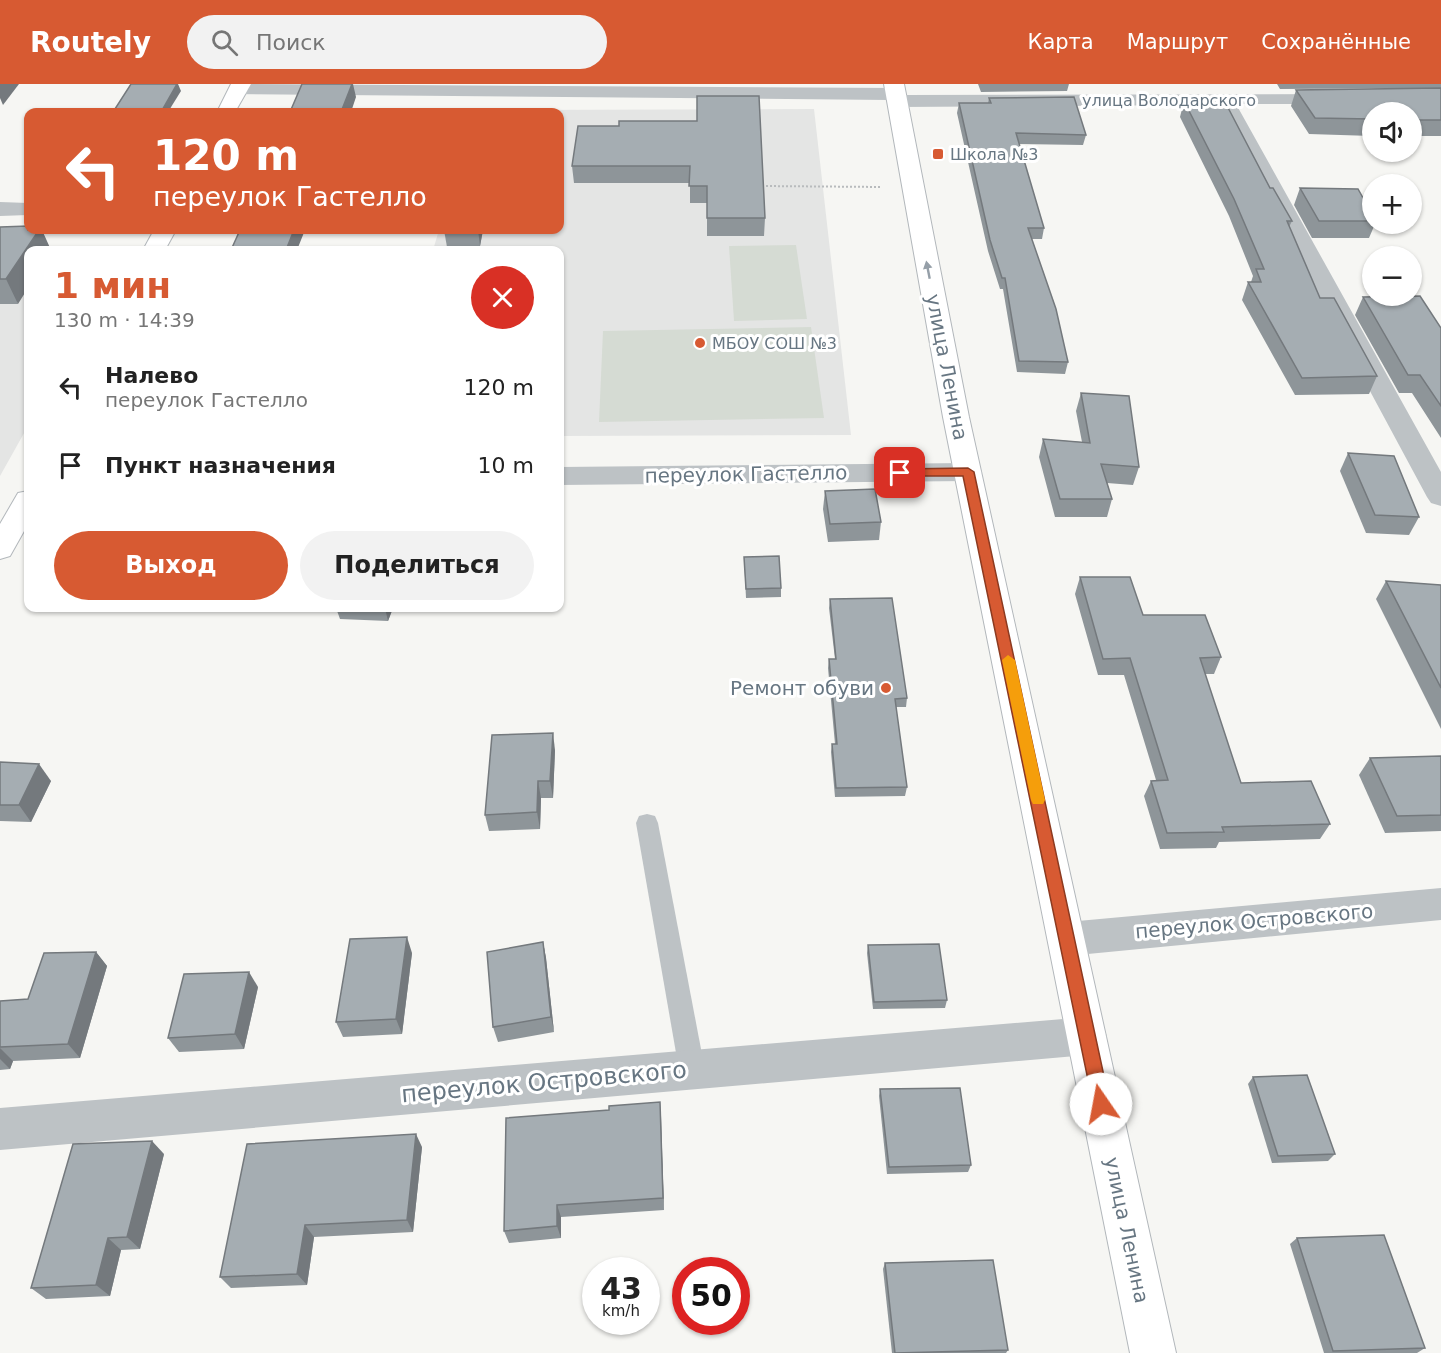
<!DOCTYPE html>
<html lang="ru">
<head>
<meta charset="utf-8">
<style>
	body { margin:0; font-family:"DejaVu Sans",sans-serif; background:#f2f2f2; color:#222; height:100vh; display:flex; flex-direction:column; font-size:22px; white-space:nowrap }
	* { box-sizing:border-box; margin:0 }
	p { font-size:20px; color:#767676 }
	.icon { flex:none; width:33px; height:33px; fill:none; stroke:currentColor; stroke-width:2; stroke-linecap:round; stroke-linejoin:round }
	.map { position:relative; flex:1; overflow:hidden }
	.details { position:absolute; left:24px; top:162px; width:540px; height:366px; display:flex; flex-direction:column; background:#fff; border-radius:12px; box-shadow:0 2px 4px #0004 }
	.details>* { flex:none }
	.top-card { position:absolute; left:24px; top:24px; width:540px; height:126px; border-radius:12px; box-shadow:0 2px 4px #0004; background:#d75a32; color:#fff; overflow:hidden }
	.controls { position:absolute; left:1362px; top:18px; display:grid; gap:12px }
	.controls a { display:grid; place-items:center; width:60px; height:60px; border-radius:50%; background:#fff; box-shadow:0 2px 4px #0004; font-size:30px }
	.speed { position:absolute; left:582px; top:1173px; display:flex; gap:12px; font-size:30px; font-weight:700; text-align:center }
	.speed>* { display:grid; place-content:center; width:78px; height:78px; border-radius:50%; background:#fff; box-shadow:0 2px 4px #0004; line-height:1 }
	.speed small { font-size:15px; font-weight:400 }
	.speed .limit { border:9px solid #d22; background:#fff; color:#111 }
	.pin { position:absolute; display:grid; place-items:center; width:51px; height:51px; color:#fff; margin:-26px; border-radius:12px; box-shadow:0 3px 9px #0006 }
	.me { position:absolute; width:66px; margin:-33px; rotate:348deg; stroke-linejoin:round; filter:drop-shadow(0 0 4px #0008) }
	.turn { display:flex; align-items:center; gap:21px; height:126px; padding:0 30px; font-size:27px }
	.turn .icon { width:78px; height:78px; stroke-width:2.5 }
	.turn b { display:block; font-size:42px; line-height:51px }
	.round { display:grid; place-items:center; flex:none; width:63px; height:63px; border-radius:32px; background:#f2f2f2 }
	.summary { display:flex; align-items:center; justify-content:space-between; height:102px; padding:0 30px }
	h1 { font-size:36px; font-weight:700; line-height:45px; color:#d75a32 }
	.action { display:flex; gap:12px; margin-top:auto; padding:12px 30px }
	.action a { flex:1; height:69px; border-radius:36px; background:#d75a32; color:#fff; font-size:24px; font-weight:700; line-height:69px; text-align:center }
	.action a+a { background:#f2f2f2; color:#222 }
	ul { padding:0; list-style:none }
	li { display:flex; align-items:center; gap:18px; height:78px; padding:0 30px }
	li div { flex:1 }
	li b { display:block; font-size:22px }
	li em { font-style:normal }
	header { display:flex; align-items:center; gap:36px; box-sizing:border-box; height:84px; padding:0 30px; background:#d75a32; color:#fff }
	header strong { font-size:28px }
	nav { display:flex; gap:33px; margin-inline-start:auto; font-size:21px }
	.search { width:420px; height:54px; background:#f2f2f2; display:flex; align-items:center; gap:15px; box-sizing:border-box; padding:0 21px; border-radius:33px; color:#767676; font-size:22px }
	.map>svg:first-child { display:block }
	.built { fill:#e4e5e4 }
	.green { fill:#d5dbd3 }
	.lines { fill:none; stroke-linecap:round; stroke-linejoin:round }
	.secondary-casing { stroke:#b2b7bb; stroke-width:2 }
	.path { stroke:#b8bbbd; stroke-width:2; stroke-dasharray:2 2; stroke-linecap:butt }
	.lane { fill:#bdc2c5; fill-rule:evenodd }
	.street { fill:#bdc2c5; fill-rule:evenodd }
	.secondary { fill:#fff; fill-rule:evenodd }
	.wall { fill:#8e9599 }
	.shaded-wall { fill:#74797d }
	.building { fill:#a5adb2; stroke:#74797d; stroke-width:1.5 }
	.oneway { fill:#959fa8 }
	.route { fill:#d75a32; stroke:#8c3a20; stroke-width:1.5 }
	.slow { fill:#f59e0b }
	.poi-dot { fill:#d75a32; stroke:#fff; stroke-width:2 }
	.labels { text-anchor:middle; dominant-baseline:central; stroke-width:6; stroke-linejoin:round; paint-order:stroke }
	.far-street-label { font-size:16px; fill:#677682; stroke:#fff }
	.far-poi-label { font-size:16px; fill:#677682; stroke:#fff; text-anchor:start }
	.street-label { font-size:20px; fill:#677682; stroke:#fff }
	.poi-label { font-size:20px; fill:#677682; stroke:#fff; text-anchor:end }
	.near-street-label { font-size:24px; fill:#677682; stroke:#fff }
</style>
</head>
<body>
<header>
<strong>Routely</strong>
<div class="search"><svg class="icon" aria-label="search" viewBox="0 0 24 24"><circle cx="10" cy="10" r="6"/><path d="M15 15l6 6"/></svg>Поиск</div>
<nav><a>Карта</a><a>Маршрут</a><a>Сохранённые</a></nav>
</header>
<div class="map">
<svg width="1441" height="1269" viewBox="0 0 1441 1269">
	<rect width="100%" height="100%" fill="#f6f6f3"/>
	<g class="built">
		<path d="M814 25 851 351 560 352V166H433L439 146H560V28H470L471 26Z"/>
		<path d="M130 164 129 166H28V342L0 392V165Z"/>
	</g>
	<g class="green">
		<path d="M796 161 807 235 734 237 729 162Z"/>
		<path d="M811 243 824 334 599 338 603 247Z"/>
	</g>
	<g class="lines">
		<g class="secondary-casing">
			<g id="secondary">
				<path d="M231 0H251L235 28H217Z"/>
				<path d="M884 0H904L969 333 1176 1269H1130L943 333Z"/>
				<path d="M154 146H176L165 166H143Z"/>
				<path d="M28 407V440L10 472 0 475V440L18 409Z"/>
			</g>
		</g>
		<path class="path" d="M762 102 882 103"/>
		<path class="lane" d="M647 730 655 732 658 739 705 986 701 995 692 998 683 995 679 986 636 739 639 732Z"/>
		<g class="street">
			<path d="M238 0 896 4 903 6 905 11 1344 10 1347 14 1344 18 1337 20H1236L1441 388V422L1431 419 1427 413 1216 21 898 23 891 21 889 16 231 10 228 6 231 2Z"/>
			<path d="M0 118 28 119V131L0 132Z"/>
			<path d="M968 379 978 382 982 388 978 394 968 397 560 401V383Z"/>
			<path d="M1441 804V836L1067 872 1054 867 1048 855 1054 843 1067 838Z"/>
			<path d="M1087 933 1101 939 1107 952 1101 965 1087 971 0 1066V1024Z"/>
		</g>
		<use href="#secondary" class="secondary"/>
	</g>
	<g class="wall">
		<path d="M978 0H1069L1067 7 981 8Z"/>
		<path d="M1277 0H1441V4L1280 5Z"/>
		<path d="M1441 4V52H1412V28H1372V52L1309 50 1291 22 1296 6Z"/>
		<path d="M989 14 1086 51 1083 61 1019 60 1044 144 1042 155H1032L1068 278 1065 290 1017 288 1003 205H1000L988 167 957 29 959 19H988Z"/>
		<path d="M1184 17 1270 104 1292 137 1289 143 1320 214 1377 292 1369 310 1295 311 1242 216 1248 198H1251L1253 192 1229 132 1180 33Z"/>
		<path d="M697 37 765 134 764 152H707V119H690V99H574L572 82 619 42Z"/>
		<path d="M1300 104 1372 130V140H1375L1369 154H1312L1294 121Z"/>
		<path d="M0 143 18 220H0Z"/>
		<path d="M444 146H483L480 162 447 163Z"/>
		<path d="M1363 213 1441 244V354L1412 309H1399L1355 231Z"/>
		<path d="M1081 309 1139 383 1133 401 1107 399 1112 415 1107 433H1055L1039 373 1043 355 1082 358 1076 327Z"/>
		<path d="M1348 369 1419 433 1409 451 1366 449 1340 387Z"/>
		<path d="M825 407 881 438 879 456 828 458 823 425Z"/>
		<path d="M744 473 781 504V513L746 514Z"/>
		<path d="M1080 493 1143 531 1221 573 1214 590H1205L1241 699 1330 740 1320 755 1219 758 1216 764 1160 765 1144 712 1151 697 1156 696 1124 591H1098L1075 510Z"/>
		<path d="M1386 497 1441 501V645L1376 515Z"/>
		<path d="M830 515 907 614 906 623H896L907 703 905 712 835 713 831 668 832 660H835L828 584 829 575H835L829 524Z"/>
		<path d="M336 524H393L388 537 340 535Z"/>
		<path d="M555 666 553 714H541L540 745 489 747 485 731Z"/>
		<path d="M1441 672V747L1385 749 1359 691 1370 674Z"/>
		<path d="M0 678 51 697 31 738 0 737Z"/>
		<path d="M543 858 546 874 554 948 498 958 493 943Z"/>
		<path d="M868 861 947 916 945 924 873 925 867 869Z"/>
		<path d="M96 868 107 882 80 974 13 977 10 985 0 986V917L28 915Z"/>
		<path d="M412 869 402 950 343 953 336 938Z"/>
		<path d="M258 903 244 965 179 968 168 954Z"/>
		<path d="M1253 993 1335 1070 1328 1077 1272 1079 1248 1000Z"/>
		<path d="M880 1005 971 1081 968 1088 887 1090 879 1012Z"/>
		<path d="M660 1018 664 1126 561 1133V1154L509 1159 504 1147 609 1026Z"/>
		<path d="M422 1063 413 1148 314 1153 307 1201 231 1204 220 1193Z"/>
		<path d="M164 1070 140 1165 121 1166 110 1212 46 1215 31 1204Z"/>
		<path d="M1297 1154 1425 1264 1417 1269H1324L1290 1160Z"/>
		<path d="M885 1179 1008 1266 1006 1269H892L883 1185Z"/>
	</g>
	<g class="shaded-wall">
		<path d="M0 0H19L3 21 0 14Z"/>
		<path d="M177 0H178L181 7 168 28H161Z"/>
		<path d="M352 0H353L356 13 351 28H341Z"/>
		<path d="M39 146H42L51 166H28V204L18 220 6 195Z"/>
		<path d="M294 146H305L297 166H286Z"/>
		<path d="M478 146H483L480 162Z"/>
		<path d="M385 524H393L388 537Z"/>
		<path d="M553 649 555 666 553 714 550 697Z"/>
		<path d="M39 680 51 697 31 738 19 721Z"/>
		<path d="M538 697 541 714 540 745 537 728Z"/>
		<path d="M407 853 412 869 402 950 396 935Z"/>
		<path d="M543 858 546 874 554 948 551 933Z"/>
		<path d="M96 868 107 882 80 974 68 960Z"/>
		<path d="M249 888 258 903 244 965 235 950Z"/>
		<path d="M0 964 13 977 10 985 0 975Z"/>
		<path d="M660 1018 661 1032 664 1126 663 1114Z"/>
		<path d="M416 1050 422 1063 413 1148 407 1136Z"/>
		<path d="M152 1057 164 1070 140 1165 127 1153Z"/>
		<path d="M557 1121 561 1133V1154L557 1142Z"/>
		<path d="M305 1141 314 1153 307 1201 297 1190Z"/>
		<path d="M108 1154 121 1166 110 1212 96 1201Z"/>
	</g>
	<g class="building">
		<path d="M131 0H177L161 28H113Z"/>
		<path d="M302 0H352L341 28H290Z"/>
		<path d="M1441 4V36H1412V28H1372V35L1315 34 1296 6Z"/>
		<path d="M697 12H759L765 134H707V102H689L690 82H572L578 42H619V37H697Z"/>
		<path d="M1074 13 1086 51 1016 49 1044 144H1028L1056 225 1068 278 1019 277 1005 194H1002L990 156 959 19H991L989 14Z"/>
		<path d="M1224 16 1270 104H1273L1292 137H1287L1320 214H1334L1377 292 1302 294 1248 198H1261L1256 185H1264L1234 115 1184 17Z"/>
		<path d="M1300 104 1358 105 1372 130V137H1319Z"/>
		<path d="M28 142V146H39L6 195H0V143Z"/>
		<path d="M240 146H294L286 166H231Z"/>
		<path d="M1420 212 1441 244V322L1420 291H1408L1363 213Z"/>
		<path d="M1081 309 1129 312 1139 383 1101 380 1112 415H1060L1043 355 1090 359Z"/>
		<path d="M1348 369 1394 372 1419 433 1375 431Z"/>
		<path d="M875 405 881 438 830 440 825 407Z"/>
		<path d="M779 472 781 504 746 505 744 473Z"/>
		<path d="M1080 493H1130L1143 531H1205L1221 573 1200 574 1241 699 1311 697 1330 740 1222 743 1224 748 1167 749 1151 697 1168 696 1130 574 1103 575Z"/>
		<path d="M1386 497 1441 501V604Z"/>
		<path d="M892 514 907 614 895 615 907 703 836 704 832 660H837L829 575H836L830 515Z"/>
		<path d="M553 649 550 697H538L537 728 485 731 492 651Z"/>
		<path d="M1441 672V731L1397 732 1370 674Z"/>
		<path d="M0 678 39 680 19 721H0Z"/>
		<path d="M407 853 396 935 336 938 350 855Z"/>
		<path d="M543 858 551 933 493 943 487 868Z"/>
		<path d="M939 860 947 916 874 918 868 861Z"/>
		<path d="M96 868 68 960 0 963V917L28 915 44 869Z"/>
		<path d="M249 888 235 950 168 954 184 890Z"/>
		<path d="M1307 991 1335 1070 1278 1072 1253 993Z"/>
		<path d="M960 1004 971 1081 889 1083 880 1005Z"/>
		<path d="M660 1018 663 1114 557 1121V1142L504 1147 506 1034 609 1026V1022Z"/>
		<path d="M416 1050 407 1136 305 1141 297 1190 220 1193 247 1060Z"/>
		<path d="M152 1057 127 1153 108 1154 96 1201 31 1204 73 1060Z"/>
		<path d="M1384 1151 1425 1264 1333 1267 1297 1154Z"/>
		<path d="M993 1176 1008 1266 895 1269 885 1179Z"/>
	</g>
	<defs><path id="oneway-solid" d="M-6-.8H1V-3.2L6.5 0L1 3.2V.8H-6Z" transform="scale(1.5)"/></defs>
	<use class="oneway" href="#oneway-solid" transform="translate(928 186) rotate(-101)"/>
	<path class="route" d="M968 384 974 388 1110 1020 1108 1026 1101 1028 1095 1026 1093 1020 963 392H900L894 389 900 385Z"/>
	<path class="slow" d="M1008 571 1015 576 1045 716 1043 720H1033L1031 716 1002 576Z"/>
	<g class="poi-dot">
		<rect x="932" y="64" width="12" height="12" rx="3"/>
		<circle cx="700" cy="259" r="6"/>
		<circle cx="886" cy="604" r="6"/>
	</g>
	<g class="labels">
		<g class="far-street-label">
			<text x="1169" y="16">улица Володарского</text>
		</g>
		<g class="far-poi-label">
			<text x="950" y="70">Школа №3</text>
			<text x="712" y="259">МБОУ СОШ №3</text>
		</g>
		<g class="street-label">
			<text transform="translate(947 283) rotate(79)">улица Ленина</text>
			<text transform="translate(746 390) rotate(-1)">переулок Гастелло</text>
			<text transform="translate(1254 837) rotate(-5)">переулок Островского</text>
			<text transform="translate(1127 1146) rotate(78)">улица Ленина</text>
		</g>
		<g class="poi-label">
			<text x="874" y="604">Ремонт обуви</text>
		</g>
		<g class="near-street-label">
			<text transform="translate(544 998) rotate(-5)">переулок Островского</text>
		</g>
	</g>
</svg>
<div class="controls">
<a><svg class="icon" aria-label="sound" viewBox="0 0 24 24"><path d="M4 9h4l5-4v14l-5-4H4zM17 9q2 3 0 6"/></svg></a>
<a>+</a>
<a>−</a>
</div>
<div class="speed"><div>43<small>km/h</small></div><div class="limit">50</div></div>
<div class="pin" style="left:900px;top:389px;background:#d93025"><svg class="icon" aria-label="arrive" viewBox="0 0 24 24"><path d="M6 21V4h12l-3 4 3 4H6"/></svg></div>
<svg class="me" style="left:1101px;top:1020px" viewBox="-20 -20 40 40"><circle r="19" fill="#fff"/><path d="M0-13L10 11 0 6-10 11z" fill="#d75a32"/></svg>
<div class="top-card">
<div class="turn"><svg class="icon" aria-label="left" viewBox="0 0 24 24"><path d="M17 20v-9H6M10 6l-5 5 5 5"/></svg><div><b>120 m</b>переулок Гастелло</div></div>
</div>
<section class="details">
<div class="summary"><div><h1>1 мин</h1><p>130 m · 14:39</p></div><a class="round" style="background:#d93025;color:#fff"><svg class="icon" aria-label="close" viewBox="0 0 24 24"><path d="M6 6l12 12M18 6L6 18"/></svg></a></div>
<ul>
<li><svg class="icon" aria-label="left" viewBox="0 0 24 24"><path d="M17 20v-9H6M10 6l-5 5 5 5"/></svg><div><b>Налево</b><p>переулок Гастелло</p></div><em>120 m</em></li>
<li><svg class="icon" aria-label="arrive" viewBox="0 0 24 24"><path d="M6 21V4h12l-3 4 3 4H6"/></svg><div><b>Пункт назначения</b></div><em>10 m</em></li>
</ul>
<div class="action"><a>Выход</a><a>Поделиться</a></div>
</section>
</div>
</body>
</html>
